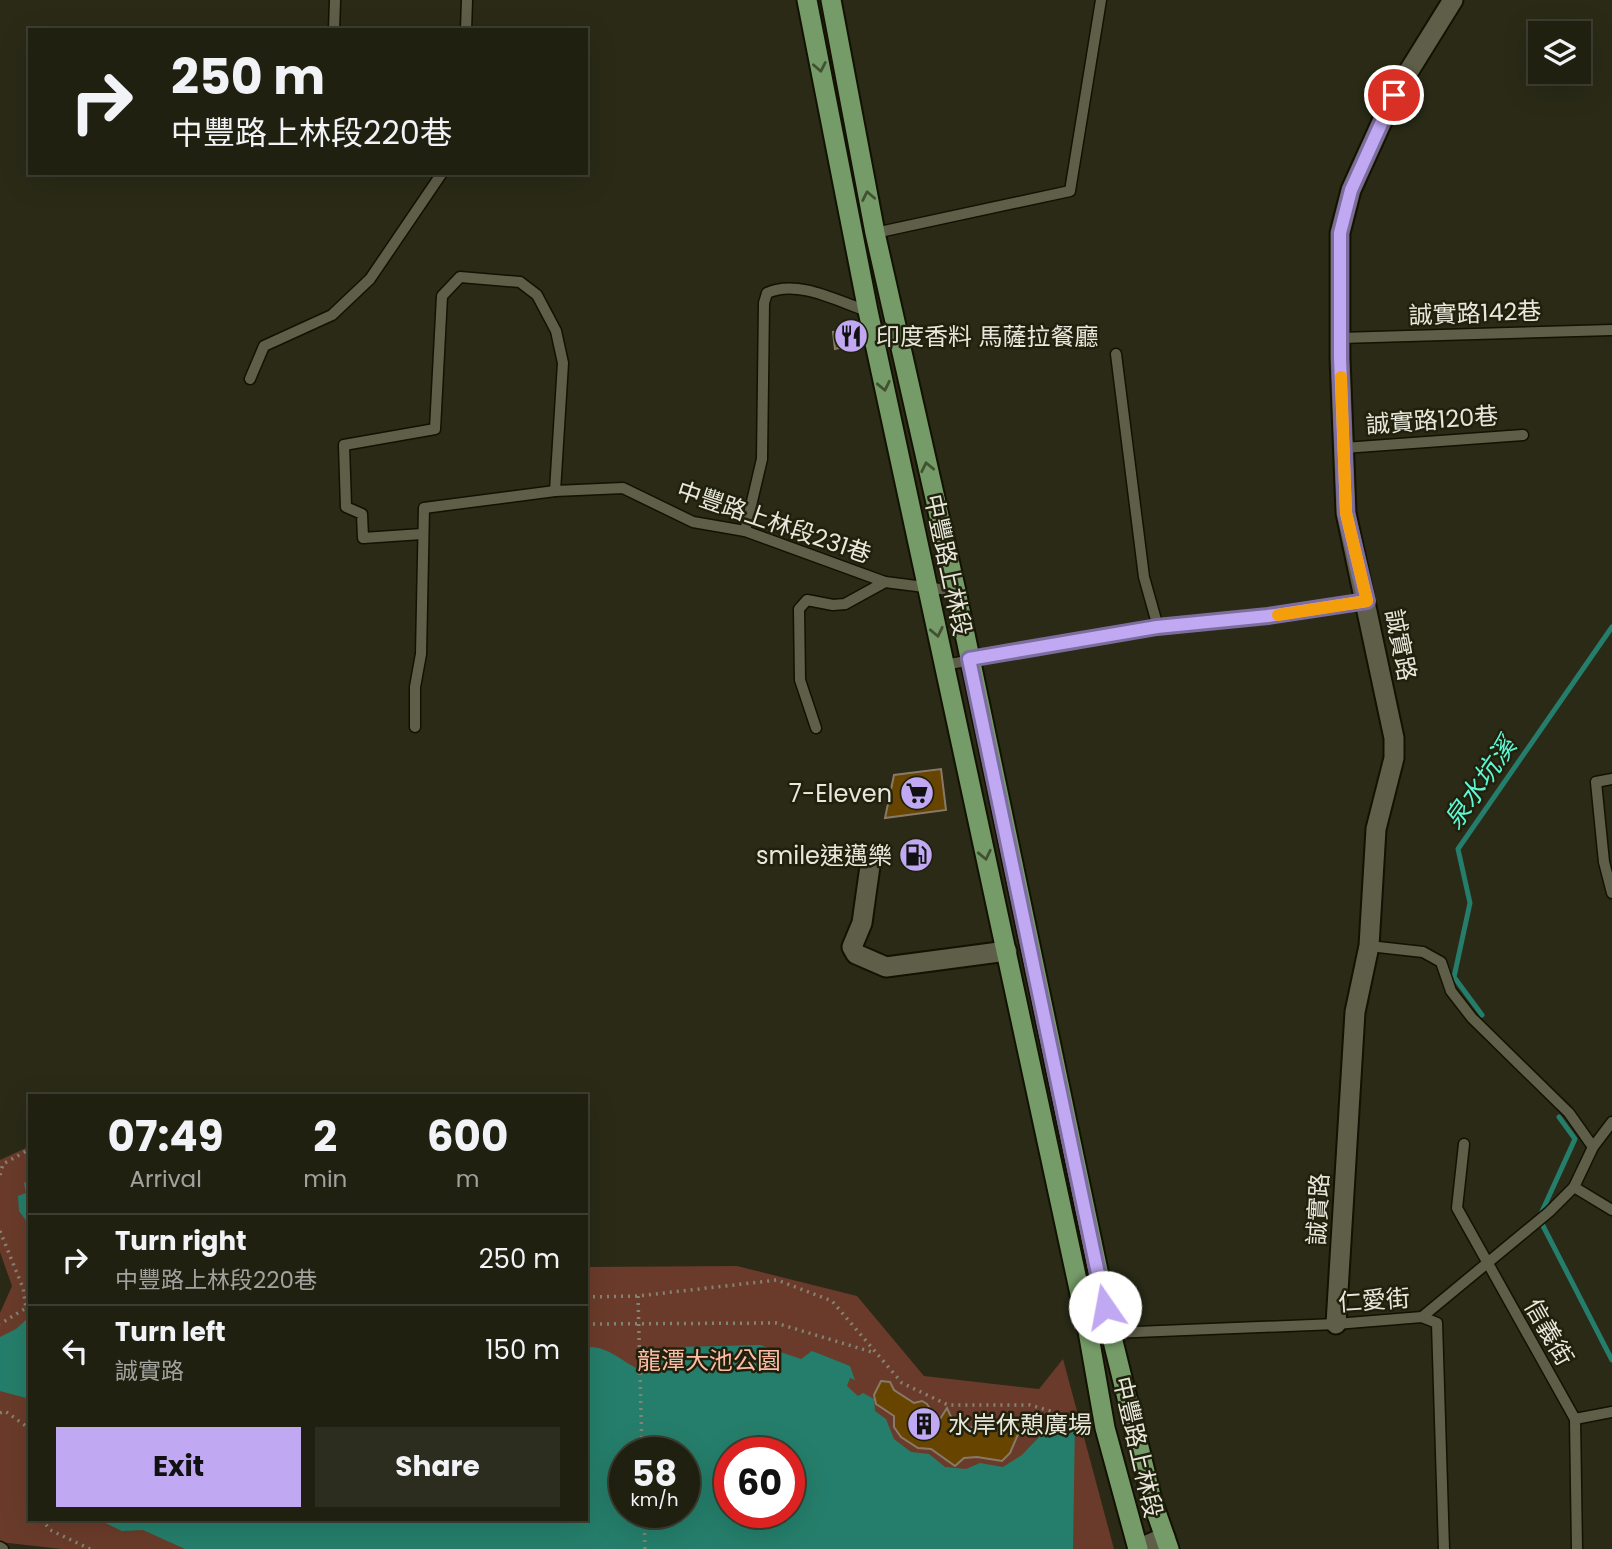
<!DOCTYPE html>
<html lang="en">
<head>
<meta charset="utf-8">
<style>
	body { margin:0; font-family:Poppins,"Noto Sans TC",sans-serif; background:#2d2d1f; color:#f1f3f6; height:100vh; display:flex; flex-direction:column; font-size:26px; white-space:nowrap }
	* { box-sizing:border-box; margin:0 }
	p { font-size:23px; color:#a2a39f }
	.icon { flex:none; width:38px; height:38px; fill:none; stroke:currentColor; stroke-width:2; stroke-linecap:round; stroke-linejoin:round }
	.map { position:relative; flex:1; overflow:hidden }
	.sheet { position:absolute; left:28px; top:1094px; width:560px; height:427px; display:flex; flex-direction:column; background:#202011; border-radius:0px; box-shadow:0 7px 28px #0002,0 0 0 2px #3d3e31 }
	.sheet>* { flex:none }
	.hud { position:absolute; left:28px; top:28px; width:560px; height:147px; border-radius:0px; box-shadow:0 7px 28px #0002,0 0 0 2px #3d3e31; background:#202011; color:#f1f3f6; overflow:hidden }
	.buttons { position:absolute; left:1528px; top:21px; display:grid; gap:14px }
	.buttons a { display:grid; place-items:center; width:63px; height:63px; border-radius:0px; background:#202011; box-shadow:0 7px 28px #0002,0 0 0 2px #3d3e31; font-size:35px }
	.speed { position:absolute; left:609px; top:1437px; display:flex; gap:14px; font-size:35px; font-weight:700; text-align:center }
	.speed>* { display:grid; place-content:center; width:91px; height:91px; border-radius:50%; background:#202011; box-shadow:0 7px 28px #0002,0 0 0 2px #3d3e31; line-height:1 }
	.speed small { font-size:18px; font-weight:400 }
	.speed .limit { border:10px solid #d22; background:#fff; color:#111 }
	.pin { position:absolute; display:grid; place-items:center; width:60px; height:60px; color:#fff; margin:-30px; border:4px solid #fff; border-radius:50%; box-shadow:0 2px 7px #0007 }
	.me { position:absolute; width:77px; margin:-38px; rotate:348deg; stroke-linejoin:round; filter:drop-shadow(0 0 5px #0008) }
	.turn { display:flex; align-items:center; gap:24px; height:147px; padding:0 28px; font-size:32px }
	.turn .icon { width:91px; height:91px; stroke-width:2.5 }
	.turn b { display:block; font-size:49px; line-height:60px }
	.eta { display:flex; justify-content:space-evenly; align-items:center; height:119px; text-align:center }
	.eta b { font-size:42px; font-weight:700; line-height:49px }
	.button { display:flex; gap:14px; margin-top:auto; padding:14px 28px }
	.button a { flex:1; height:80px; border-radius:0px; background:#c0a8f3; color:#111; font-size:28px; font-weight:700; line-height:80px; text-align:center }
	.button a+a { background:#2d2d1f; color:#f1f3f6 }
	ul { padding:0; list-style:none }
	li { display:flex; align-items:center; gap:21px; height:91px; padding:0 28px; border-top:2px solid #3d3e31 }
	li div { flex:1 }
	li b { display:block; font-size:26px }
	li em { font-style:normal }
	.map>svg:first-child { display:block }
	.green { fill:#6a3b2a; fill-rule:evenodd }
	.water { fill:#257e6b; fill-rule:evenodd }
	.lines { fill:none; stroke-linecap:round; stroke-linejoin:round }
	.stream { stroke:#257e6b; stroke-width:5 }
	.building { fill:#684401; stroke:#887a68; stroke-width:2 }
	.service-casing { stroke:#131202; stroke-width:13 }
	.minor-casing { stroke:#131202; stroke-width:23 }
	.primary-casing { stroke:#131202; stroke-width:23 }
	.path { stroke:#848474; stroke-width:3.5; stroke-dasharray:2 5; stroke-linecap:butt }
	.service { stroke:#5e5e49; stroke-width:10 }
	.minor { stroke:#5e5e49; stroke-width:19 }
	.primary { stroke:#759c68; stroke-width:19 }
	.path-bridge { stroke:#848474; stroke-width:3.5; stroke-dasharray:2 5; stroke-linecap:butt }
	.oneway { stroke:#425231 }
	.route-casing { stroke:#7d6d9e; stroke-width:18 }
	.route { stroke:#c0a8f3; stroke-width:12 }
	.slow { stroke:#f59e0b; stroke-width:12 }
	.labels { text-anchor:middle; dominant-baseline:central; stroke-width:5; stroke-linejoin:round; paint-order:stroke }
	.street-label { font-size:24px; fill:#e7e7db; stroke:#20200d }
	.poi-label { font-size:24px; fill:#e7e7db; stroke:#20200d; text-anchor:start }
	.park-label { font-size:24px; fill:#febca4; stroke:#20200d }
	.water-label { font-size:26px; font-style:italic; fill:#5df9d6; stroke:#20200d }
</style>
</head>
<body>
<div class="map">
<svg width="1612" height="1549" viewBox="0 0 1612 1549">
	<rect width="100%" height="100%" fill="#2a2a17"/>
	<path class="green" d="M30 1146V1519H586V1267L737 1266 857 1296 924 1376 1039 1389 1063 1359 1114 1549H61L0 1542V1313L12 1286 0 1252V1160ZM625 1452H684V1512H625ZM730 1452H789V1512H730Z"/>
	<g class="water">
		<path d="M30 1180V1226L19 1211 18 1196 26 1193 24 1183Z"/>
		<path d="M30 1316V1399L0 1391V1337L16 1329Z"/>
		<path d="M760 1345 801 1359 812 1351 850 1366 855 1380 850 1378 847 1386 858 1396 863 1393 874 1399 875 1411 886 1419 894 1439 911 1452 929 1454 945 1467 966 1469 980 1463 1003 1467 1022 1455 1058 1417 1075 1420 1073 1549H185L143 1530 122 1531 97 1519H586V1347C613 1345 625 1368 649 1372L678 1347ZM625 1452H684V1512H625ZM730 1452H789V1512H730Z"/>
	</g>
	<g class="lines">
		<g class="stream">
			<path d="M1482 1015 1454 977 1470 903 1458 849 1612 627"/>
			<path d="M1559 1117 1575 1139 1539 1218 1612 1360"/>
		</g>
	</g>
	<g class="building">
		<path d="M860 330 862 342 835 349 833 332Z"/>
		<path d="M941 769 946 810 885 818 894 775Z"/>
		<path d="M881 1381 890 1382 894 1390 914 1403 922 1401 927 1404 938 1422 947 1408 957 1430 984 1425 993 1419 1003 1423 1025 1418 1010 1453 1002 1461 977 1457 964 1458 955 1466 931 1449 918 1448 901 1437 894 1427V1416L876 1404 874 1395Z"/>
	</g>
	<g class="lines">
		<g class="service-casing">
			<g id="service">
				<path d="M334 30 335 0"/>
				<path d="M466 30 467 0"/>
				<path d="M875 233 1070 191 1101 0"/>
				<path d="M1340 338 1612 330"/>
				<path d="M1116 354 1144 577 1158 627"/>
				<path d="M250 379 264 346 332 315 370 279 442 173"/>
				<path d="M1344 448 1523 435"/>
				<path d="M745 531 762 459 764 303 767 293C798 279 837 301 867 311"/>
				<path d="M422 534 363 538 362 514 346 507 344 445 435 429 442 296 460 277 520 282 537 295 556 331 563 363 555 491"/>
				<path d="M944 665 1158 627 1268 616 1366 601"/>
				<path d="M415 727V687L421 654 424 508 555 491 623 488 693 522 745 531 885 582 956 591"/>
				<path d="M816 728 800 680 799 609 807 600 833 605 845 604 885 582"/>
				<path d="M1612 779 1596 782 1604 862 1612 893"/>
				<path d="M1369 946 1423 952 1441 962 1451 991 1472 1018 1569 1113 1593 1147"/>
				<path d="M1612 1122 1593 1147 1574 1187 1612 1210"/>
				<path d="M1464 1144 1457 1208 1575 1419 1577 1549"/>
				<path d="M1422 1317 1549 1212 1574 1187"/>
				<path d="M1088 1331 1111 1333 1336 1324 1422 1317 1437 1323 1444 1549"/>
				<path d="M1575 1419 1612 1412"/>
				<path d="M0 1547 3 1549"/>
			</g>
		</g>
		<g class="minor-casing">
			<g id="minor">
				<path d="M871 859 862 923 852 947 856 954 886 967 1007 951"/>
				<path d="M1336 1324 1355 1012 1369 946 1376 829 1394 758V738L1346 513 1340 358V233L1351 190 1394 95 1453 0"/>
				<path d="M1138 1549 1165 1537"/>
			</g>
		</g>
		<g class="primary-casing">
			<g id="primary">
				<path d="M807 0 868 311 1088 1331 1105 1428 1138 1549"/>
				<path d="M831 0 875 233 956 591 1111 1333 1152 1500 1169 1549"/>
			</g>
		</g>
		<g class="path">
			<path d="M0 1175 3 1164 30 1149"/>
			<path d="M0 1231 23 1288 26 1308 0 1324"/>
			<path d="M586 1297 638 1296 777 1280 832 1301 902 1383 948 1405H1030L1087 1422"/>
			<path d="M586 1324 776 1323 875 1353"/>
			<path d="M0 1413 5 1411 30 1429"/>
			<path d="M30 1491V1503"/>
			<path d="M644 1512 645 1549"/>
			<path d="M42 1519 50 1530 90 1549"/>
		</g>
		<use href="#service" class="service"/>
		<use href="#minor" class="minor"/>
		<use href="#primary" class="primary"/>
		<path class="path-bridge" d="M638 1296 642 1452"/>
	</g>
	<defs><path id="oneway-chevron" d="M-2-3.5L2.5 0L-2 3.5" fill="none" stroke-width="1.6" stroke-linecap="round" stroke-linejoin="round" transform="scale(1.75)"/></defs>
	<g class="oneway">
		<use href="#oneway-chevron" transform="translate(820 67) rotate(79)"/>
		<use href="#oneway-chevron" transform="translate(868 196) rotate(-101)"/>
		<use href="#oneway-chevron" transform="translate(884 386) rotate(78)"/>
		<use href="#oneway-chevron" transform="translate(927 467) rotate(-102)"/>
		<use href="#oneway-chevron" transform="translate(937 632) rotate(78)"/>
		<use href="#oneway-chevron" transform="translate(985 855) rotate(78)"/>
	</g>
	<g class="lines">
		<g class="route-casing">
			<path id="route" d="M1105 1307 969 659 1157 627 1268 616 1367 601 1346 513 1340 358V233L1351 190 1394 95"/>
		</g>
		<use href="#route" class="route"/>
		<path class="slow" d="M1278 615 1367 601 1346 513 1341 377"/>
	</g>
	<defs>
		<g id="restaurant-disc" transform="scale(1.75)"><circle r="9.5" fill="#c0a8f3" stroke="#20200d"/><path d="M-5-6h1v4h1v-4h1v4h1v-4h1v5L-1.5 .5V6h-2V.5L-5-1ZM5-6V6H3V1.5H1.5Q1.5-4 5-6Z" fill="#111"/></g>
		<g id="supermarket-disc" transform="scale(1.75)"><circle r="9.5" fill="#c0a8f3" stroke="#20200d"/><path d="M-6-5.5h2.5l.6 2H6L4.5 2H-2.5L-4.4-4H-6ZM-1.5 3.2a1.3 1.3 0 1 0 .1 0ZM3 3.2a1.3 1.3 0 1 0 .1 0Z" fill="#111"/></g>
		<g id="fuel-disc" transform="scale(1.75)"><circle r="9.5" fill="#c0a8f3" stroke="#20200d"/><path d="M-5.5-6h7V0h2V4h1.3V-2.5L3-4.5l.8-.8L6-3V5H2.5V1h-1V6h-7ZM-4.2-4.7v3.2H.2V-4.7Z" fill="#111"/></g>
		<g id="building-disc" transform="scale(1.75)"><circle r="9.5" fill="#c0a8f3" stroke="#20200d"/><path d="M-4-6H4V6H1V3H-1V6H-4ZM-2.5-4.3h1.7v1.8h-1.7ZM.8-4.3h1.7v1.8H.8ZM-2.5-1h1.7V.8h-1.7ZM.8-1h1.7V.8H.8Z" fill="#111"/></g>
	</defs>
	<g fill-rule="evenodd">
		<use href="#restaurant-disc" x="851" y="336"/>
		<use href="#supermarket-disc" x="917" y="793"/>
		<use href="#fuel-disc" x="916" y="855"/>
		<use href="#building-disc" x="924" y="1424"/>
	</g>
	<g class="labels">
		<g class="street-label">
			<text transform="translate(1475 313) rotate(-2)">誠實路142巷</text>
			<text transform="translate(1432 420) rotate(-4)">誠實路120巷</text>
			<text transform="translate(774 522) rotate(19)">中豐路上林段231巷</text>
			<text transform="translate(948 565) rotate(78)">中豐路上林段</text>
			<text transform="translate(1401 645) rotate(79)">誠實路</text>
			<text transform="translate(1318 1209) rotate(-87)">誠實路</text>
			<text transform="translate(1374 1300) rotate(-4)">仁愛街</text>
			<text transform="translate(1549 1332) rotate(60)">信義街</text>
			<text transform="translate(1138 1447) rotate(77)">中豐路上林段</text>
		</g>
		<g class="poi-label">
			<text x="876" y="336">印度香料 馬薩拉餐廳</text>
			<text x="892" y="793" text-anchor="end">7-Eleven</text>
			<text x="892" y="855" text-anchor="end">smile速邁樂</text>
			<text x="948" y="1424">水岸休憩廣場</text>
		</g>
		<g class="park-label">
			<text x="709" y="1360">龍潭大池公園</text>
		</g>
		<g class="water-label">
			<text transform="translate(1480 783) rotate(-55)">泉水坑溪</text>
		</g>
	</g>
</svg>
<div class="buttons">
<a><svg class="icon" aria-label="layers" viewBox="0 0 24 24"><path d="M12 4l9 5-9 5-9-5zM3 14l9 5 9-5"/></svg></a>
</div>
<div class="speed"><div>58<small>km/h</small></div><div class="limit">60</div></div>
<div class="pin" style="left:1394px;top:95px;background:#d93025"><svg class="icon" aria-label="arrive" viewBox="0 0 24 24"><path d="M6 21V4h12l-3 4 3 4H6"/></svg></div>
<svg class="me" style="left:1105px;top:1307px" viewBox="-20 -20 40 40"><circle r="19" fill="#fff"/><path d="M0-13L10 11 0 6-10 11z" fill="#c0a8f3"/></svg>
<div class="hud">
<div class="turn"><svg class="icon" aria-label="right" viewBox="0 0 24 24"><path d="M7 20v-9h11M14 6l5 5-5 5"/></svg><div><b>250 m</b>中豐路上林段220巷</div></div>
</div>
<section class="sheet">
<div class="eta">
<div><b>07:49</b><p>Arrival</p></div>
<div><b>2</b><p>min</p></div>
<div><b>600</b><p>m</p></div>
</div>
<ul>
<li><svg class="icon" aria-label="right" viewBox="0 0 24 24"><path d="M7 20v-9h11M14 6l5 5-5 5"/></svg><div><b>Turn right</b><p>中豐路上林段220巷</p></div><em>250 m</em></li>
<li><svg class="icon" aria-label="left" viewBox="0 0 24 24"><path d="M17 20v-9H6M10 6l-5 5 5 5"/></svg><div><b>Turn left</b><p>誠實路</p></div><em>150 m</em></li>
</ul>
<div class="button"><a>Exit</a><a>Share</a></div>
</section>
</div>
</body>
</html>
